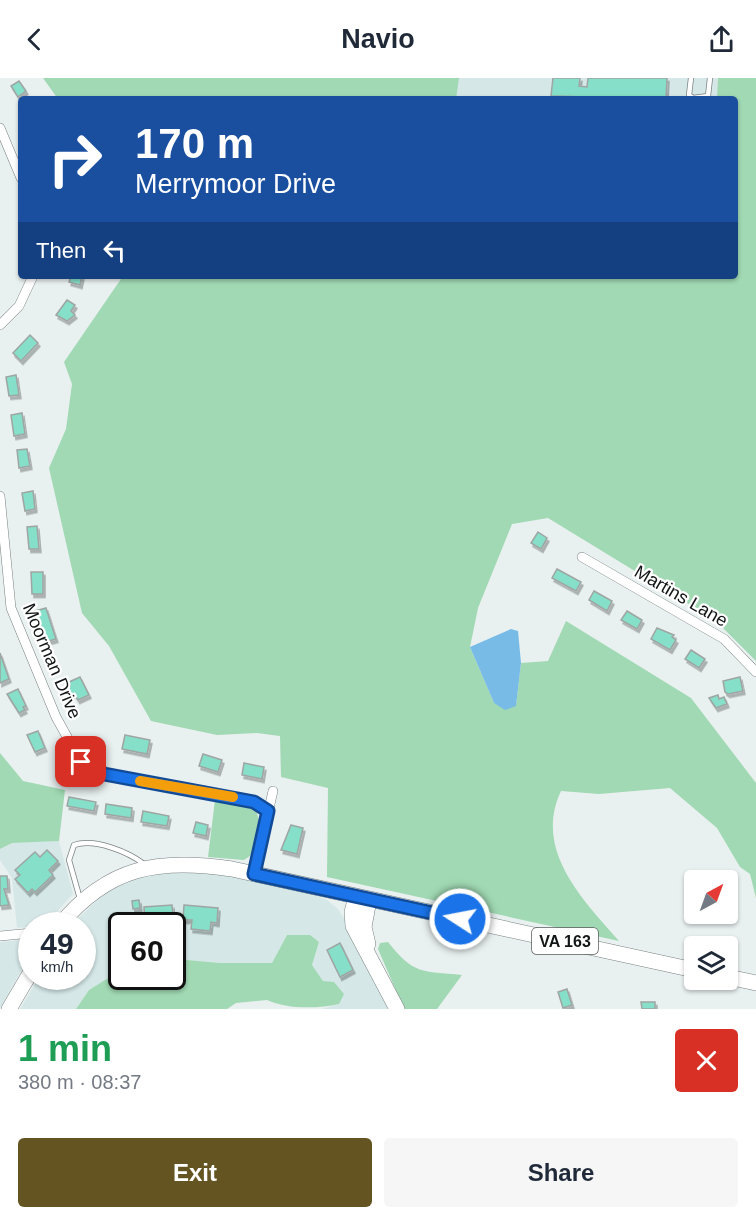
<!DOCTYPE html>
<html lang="en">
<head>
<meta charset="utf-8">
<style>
	body { margin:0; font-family:Arial,sans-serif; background:#f6f6f7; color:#1f2937; height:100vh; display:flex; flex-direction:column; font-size:22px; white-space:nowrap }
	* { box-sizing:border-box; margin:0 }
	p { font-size:20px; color:#747a83 }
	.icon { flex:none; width:33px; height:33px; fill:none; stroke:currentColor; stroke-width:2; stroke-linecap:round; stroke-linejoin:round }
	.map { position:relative; height:931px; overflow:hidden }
	.panel { display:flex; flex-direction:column; background:#fff; flex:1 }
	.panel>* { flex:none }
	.banner { position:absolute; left:18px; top:18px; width:720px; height:183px; border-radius:6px; box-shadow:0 2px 4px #0004; background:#1a4fa0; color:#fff; overflow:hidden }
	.needle { width:39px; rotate:41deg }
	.controls { position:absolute; left:684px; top:792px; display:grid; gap:12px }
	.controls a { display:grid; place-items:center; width:54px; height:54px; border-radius:6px; background:#fff; box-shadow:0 2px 4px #0004; font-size:30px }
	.speed { position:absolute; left:18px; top:834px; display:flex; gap:12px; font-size:30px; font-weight:700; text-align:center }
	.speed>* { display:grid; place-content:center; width:78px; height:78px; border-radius:50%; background:#fff; box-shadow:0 2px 4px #0004; line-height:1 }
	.speed small { font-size:15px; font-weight:400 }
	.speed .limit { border:3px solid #111; border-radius:9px; background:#fff; color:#111 }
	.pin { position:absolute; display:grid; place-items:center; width:51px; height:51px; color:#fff; margin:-26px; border-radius:12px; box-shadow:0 3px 9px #0006 }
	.me { position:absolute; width:66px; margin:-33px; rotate:281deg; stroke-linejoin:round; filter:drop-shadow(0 0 4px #0008) }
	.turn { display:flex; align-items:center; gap:21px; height:126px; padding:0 18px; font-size:27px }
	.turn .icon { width:78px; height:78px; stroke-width:2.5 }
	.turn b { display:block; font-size:42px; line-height:51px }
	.then { display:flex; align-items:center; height:57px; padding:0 18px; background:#0003; gap:12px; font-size:22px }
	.round { display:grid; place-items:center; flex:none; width:63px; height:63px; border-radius:6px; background:#f6f6f7 }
	.head { display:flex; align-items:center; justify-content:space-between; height:102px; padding:0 18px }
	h1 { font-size:36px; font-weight:700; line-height:45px; color:#1e9e55 }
	.button { display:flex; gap:12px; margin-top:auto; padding:12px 18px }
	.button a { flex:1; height:69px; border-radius:6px; background:#635421; color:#fff; font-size:24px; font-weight:700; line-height:69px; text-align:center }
	.button a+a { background:#f6f6f7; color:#1f2937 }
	header { display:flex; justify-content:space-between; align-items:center; height:78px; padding:0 18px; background:#fff; font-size:27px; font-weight:700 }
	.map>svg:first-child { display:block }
	.built { fill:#d5e7e7 }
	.green { fill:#a0d9b3 }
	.water { fill:#79bbe7 }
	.building { fill:#86dfc8; stroke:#9ea5a3; stroke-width:1.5; filter:url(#shadow) }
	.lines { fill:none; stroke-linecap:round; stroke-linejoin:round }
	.service-casing { stroke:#7a8181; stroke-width:6 }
	.minor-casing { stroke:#7a8181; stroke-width:10 }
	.primary-casing { stroke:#7a8181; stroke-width:16 }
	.service { stroke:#fff; stroke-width:4.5 }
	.minor { stroke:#fff; stroke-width:9 }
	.primary { stroke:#fff; stroke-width:15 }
	.route-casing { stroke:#114b97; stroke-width:15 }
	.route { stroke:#1a73e8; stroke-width:10 }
	.slow { stroke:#f59e0b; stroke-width:10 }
	.labels { text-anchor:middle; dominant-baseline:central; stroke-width:4.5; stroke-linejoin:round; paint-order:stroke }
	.shield { fill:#fff; stroke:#5a5c5c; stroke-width:1.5 }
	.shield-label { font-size:16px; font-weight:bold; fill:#131616 }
	.street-label { font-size:18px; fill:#131616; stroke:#fff }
</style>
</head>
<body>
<header><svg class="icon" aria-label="back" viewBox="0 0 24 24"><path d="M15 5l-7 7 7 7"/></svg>Navio<svg class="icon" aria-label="share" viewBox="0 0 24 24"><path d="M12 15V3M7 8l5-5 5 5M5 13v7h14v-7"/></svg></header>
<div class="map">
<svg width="756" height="931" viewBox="0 0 756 931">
	<defs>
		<filter id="shadow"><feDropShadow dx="2" dy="3.5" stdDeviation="0" flood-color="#0004"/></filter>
	</defs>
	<rect width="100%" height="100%" fill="#e9f0f0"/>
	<g class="built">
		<path d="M451 0H756L735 21H448Z"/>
		<path d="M59 763 73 816 45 847 17 850 12 800 0 782V771L12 765Z"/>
		<path d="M181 792 216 795 300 812 327 822 338 831 351 851 389 931H322L339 926 312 887 319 864 287 857 272 885H220L176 881 172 848H122L121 892 89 912 76 931H20L39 899 82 898V848L71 847 103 817 127 803 151 796Z"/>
		<path d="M22 862 28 867 30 877 0 930V864Z"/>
	</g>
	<g class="green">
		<path d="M43 0H459L456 21H58Z"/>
		<path d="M718 0H756V583L715 542 548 440 512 446 478 530 470 569 494 625 516 627 521 585 548 583 566 543 691 620 756 705V820L750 796 740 789 717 750 670 710 599 716 561 713C533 772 583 822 619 863L327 799 328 710 281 699 280 658 257 655 217 657 151 643 109 568 82 535 49 390 66 351 72 306 64 284 123 198H735V21H717Z"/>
		<path d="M0 675 23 703 65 712 59 763 12 765 0 771Z"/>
		<path d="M215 722 251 730 257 735 260 747 250 778 244 782 208 779Z"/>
		<path d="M287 857H310L319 864 312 887 323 903 334 904 344 916 339 926C317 931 286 931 267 922L236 925 227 931H76L89 912 121 892 122 898H172L173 862 176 881 220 885H272Z"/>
		<path d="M388 864C414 897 422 893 462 897L437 931H404L378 871 380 865Z"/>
	</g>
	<path class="water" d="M511 551 518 553 521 585 516 628 505 632 494 625 470 569Z"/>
	<g class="building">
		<path d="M553 0H580L579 8 587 9 588 0H667L666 21 551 18Z"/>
		<path d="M19 3 26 13 18 19 11 8Z"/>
		<path d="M71 198H82L80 207 69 204Z"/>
		<path d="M67 222 75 227 71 233 75 237 67 243 56 237Z"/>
		<path d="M30 257 38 265 21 283 13 275Z"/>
		<path d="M16 297 19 317 9 318 6 299Z"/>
		<path d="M22 335 25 356 14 358 11 337Z"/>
		<path d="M27 371 30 388 19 390 17 372Z"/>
		<path d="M33 413 35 431 25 433 22 415Z"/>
		<path d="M37 448 39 471H29L27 449Z"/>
		<path d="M538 454 547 460 541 471 531 465Z"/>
		<path d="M557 491 581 504 576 513 552 500Z"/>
		<path d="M31 494H43V516H32Z"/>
		<path d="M594 513 612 523 607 533 589 522Z"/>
		<path d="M46 530 56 561 45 564 35 533Z"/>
		<path d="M627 533 642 542 637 551 621 542Z"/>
		<path d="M657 550 674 557 672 559 676 562 670 572 651 561Z"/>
		<path d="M691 572 705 581 699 590 685 581Z"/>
		<path d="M0 575 9 601 0 605Z"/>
		<path d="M80 599 89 617 78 622 74 616 71 618 67 610 70 608 69 604Z"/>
		<path d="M740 599 743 613 728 616 725 614 723 603Z"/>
		<path d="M18 611 26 628 23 629 25 632 19 635 7 616Z"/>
		<path d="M718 617 719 621 724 619 727 626 716 630 709 620Z"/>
		<path d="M38 653 45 670 35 674 27 657Z"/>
		<path d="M125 657 150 662 147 676 122 671Z"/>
		<path d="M203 676 222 682 218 694 199 688Z"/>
		<path d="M244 685 264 689 262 701 242 697Z"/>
		<path d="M69 719 96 724 94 733 67 728Z"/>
		<path d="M106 726 132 730 131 740 105 736Z"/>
		<path d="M143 733 169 738 167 748 141 744Z"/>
		<path d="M196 744 208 747 206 758 193 755Z"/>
		<path d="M291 747 303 750 297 776 281 772Z"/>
		<path d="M47 772 58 783 49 792 53 797 35 814 32 811 28 815 15 801 20 797 15 792 35 774 40 779Z"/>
		<path d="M0 798H7L8 811H4L9 827 0 828Z"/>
		<path d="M139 822 140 830 133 831 132 823Z"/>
		<path d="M172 827 174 849 145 848 144 829Z"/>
		<path d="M184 827 218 830 217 845 211 844 210 853 191 851 192 842H183Z"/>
		<path d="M120 858 122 864 114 865V860Z"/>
		<path d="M340 865 353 892 340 899 327 872Z"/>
		<path d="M567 911 572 927 563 930 558 914Z"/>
		<path d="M641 924H655V931H642Z"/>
	</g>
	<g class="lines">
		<g class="service-casing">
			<g id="service">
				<path d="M691 0 689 17 693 20 708 18 710 0"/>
				<path d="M80 821 69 782 74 767C95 760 128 774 144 786"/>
			</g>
		</g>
		<g class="minor-casing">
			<g id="minor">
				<path d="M0 50 21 100"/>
				<path d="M0 247 19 228 33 198"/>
				<path d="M0 418 11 530 56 639 81 684 104 696 247 721 268 733"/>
				<path d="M582 479 724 561 756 594"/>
				<path d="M254 796 273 713"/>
				<path d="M0 858 32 855"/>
			</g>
		</g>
		<g class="primary-casing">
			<g id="primary">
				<path d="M356 819 352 834 353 848 397 931"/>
				<path d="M59 848C108 788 159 780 232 791L694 892"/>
				<path d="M368 866 364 849 369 822"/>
				<path d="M728 899 756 905"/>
				<path d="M9 931 32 892"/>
			</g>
		</g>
		<use href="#service" class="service"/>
		<use href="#minor" class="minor"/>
		<use href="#primary" class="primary"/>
	</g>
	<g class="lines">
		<g class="route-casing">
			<path id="route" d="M81 684 104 696 254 724 268 733 254 796 460 841"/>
		</g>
		<use href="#route" class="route"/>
		<path class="slow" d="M140 703 233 719"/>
	</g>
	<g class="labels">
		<rect class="shield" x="532" y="850" width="66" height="26" rx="4.5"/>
		<g class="shield-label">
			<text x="565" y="863">VA 163</text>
		</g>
		<g class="street-label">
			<text transform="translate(681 518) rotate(30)">Martins Lane</text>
			<text transform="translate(52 583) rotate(67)">Moorman Drive</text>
		</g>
	</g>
</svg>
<div class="controls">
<a><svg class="needle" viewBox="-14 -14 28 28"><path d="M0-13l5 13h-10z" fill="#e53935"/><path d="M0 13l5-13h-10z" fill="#747a83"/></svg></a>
<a><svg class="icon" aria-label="layers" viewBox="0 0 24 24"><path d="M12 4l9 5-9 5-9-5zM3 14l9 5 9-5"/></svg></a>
</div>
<div class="speed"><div>49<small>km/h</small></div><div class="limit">60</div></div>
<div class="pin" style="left:81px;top:684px;background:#d93025"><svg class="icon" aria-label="arrive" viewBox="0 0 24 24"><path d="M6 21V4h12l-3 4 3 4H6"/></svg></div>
<svg class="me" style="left:460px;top:841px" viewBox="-20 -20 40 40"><circle r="17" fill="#1a73e8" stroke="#fff" stroke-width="3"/><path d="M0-11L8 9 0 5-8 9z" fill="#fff"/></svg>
<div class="banner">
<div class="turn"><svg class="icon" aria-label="right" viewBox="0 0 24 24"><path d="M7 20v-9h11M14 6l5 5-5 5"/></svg><div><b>170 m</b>Merrymoor Drive</div></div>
<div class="then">Then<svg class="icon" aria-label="left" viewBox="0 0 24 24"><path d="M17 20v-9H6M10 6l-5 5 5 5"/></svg></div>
</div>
</div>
<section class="panel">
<div class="head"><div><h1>1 min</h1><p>380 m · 08:37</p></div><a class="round" style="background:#d93025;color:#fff"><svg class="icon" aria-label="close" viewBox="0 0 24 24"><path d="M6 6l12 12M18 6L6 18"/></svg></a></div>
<div class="button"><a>Exit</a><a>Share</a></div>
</section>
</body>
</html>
